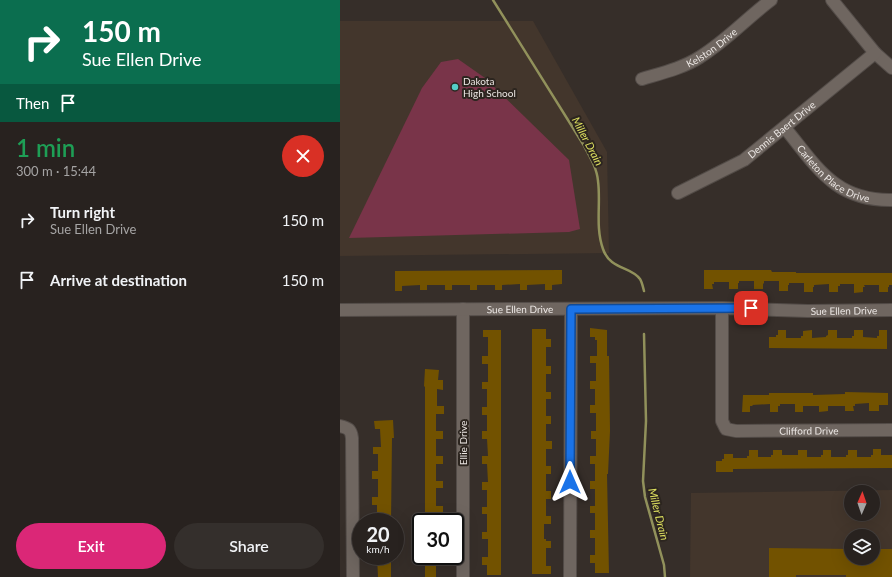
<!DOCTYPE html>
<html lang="en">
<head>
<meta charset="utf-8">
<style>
	body { margin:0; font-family:Lato,sans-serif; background:#342f2c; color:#f1f3f6; height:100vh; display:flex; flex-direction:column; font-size:15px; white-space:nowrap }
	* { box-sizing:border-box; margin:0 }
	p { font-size:13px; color:#a5a4a4 }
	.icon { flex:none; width:22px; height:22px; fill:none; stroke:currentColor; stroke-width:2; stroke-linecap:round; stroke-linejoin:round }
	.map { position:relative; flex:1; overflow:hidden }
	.sheet { display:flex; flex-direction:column; background:#28221f; width:340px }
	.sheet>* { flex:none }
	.top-card { background:#0b6e4f; color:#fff; overflow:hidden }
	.needle { width:26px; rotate:2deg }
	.controls { position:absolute; left:504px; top:485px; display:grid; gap:8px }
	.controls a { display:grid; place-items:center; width:36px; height:36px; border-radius:50%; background:#28221f; box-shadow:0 4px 16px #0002,0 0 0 1px #443f3d; font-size:20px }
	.speed { position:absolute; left:12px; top:513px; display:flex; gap:8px; font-size:20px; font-weight:700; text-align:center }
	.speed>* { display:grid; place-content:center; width:52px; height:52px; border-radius:50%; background:#28221f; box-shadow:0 4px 16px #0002,0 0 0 1px #443f3d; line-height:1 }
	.speed small { font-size:10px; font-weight:400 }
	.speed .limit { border:2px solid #111; border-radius:6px; background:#fff; color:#111 }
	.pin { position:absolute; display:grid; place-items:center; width:34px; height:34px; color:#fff; margin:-17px; border-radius:8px; box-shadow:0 2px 6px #0006 }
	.me { position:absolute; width:44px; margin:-22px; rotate:0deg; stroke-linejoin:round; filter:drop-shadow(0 0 3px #0008) }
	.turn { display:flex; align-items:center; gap:14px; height:84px; padding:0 16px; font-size:18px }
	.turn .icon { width:52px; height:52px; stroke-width:2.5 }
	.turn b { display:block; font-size:28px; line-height:34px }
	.then { display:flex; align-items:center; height:38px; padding:0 16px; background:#0003; gap:8px; font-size:15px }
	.round { display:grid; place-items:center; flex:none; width:42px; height:42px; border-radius:21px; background:#342f2c }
	.overview { display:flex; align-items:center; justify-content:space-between; height:68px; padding:0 16px }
	h1 { font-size:24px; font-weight:600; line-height:30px; color:#1e9e55 }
	.cta { display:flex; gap:8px; margin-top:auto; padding:8px 16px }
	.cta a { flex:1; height:46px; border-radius:24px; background:#db2777; color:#fff; font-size:16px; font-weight:600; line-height:46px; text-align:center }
	.cta a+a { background:#342f2c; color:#f1f3f6 }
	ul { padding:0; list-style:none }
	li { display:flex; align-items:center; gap:12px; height:60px; padding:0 16px }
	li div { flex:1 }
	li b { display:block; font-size:15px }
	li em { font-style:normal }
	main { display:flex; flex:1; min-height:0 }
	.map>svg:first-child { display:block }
	.built { fill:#43362c; fill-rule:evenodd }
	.green { fill:#793449 }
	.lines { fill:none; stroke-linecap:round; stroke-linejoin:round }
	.stream { stroke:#91915b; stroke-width:2.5 }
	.building { fill:#725200 }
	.minor-casing { stroke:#534c48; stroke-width:14 }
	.minor { stroke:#6f6660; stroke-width:12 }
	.route-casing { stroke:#114b97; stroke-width:10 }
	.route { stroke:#1a73e8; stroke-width:7 }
	.poi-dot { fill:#54cdc7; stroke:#2c251f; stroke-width:1.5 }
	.labels { text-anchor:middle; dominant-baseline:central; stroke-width:4; stroke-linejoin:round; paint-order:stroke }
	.street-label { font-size:10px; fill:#ebe6e3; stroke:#2c251f }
	.poi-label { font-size:10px; fill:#ebe6e3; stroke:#2c251f; text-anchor:start }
	.water-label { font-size:11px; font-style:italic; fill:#dddf5f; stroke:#2c251f }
</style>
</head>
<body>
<main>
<section class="sheet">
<div class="top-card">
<div class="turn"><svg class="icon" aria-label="right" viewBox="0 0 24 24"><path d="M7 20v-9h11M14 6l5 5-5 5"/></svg><div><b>150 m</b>Sue Ellen Drive</div></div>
<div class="then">Then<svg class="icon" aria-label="arrive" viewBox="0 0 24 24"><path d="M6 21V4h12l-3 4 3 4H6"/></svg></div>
</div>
<div class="overview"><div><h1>1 min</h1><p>300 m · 15:44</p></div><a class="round" style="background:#d93025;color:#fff"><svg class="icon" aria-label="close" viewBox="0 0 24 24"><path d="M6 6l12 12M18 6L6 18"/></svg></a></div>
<ul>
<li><svg class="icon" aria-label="right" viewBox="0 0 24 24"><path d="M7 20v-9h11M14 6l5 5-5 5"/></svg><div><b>Turn right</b><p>Sue Ellen Drive</p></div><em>150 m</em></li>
<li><svg class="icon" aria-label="arrive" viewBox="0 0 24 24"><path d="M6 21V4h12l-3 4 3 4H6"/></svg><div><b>Arrive at destination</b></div><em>150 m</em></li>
</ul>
<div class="cta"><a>Exit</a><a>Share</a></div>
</section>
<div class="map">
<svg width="552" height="577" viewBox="0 0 552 577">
	<rect width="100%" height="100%" fill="#362e29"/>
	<g class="built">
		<path d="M0 21H193L267 152 269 253 0 256Z"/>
		<path d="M552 490V577H350L351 493ZM511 492H533V514H511ZM511 536H533V558H511Z"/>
	</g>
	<path class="green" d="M118 59 145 78 229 160 240 229 229 232 9 238 82 88 101 62Z"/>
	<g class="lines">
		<g class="stream">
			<path d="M153 0 243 144C249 155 257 168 258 181 261 203 255 227 263 249 270 270 291 266 300 279 302 282 303 287 304 291"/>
			<path d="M304 334 306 421 303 481 305 497 324 565 325 577"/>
		</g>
	</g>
	<g class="building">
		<path d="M222 270V284L212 285V290H205V284L187 285V290H180V284L162 285V290H155V285H137V290H130V285H112V290H105V285H87V290H80V285L62 286V291H55V271Z"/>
		<path d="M364 270H431L432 272H456V273H552V285H549V287H548V292H539V285H524L525 287H523V292L514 293V284H500V286H498V292H489V284L474 285V287H473V292H464V283H449V285H448V291H439V281H424V283L423 284V289H414V281H399V283H398V289H389V282H374V284H372L373 289H364Z"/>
		<path d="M250 328 267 330V356H269L270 431 268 474H267L269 573H255V563H250V555H255V538H250V530H255V513H250V506H255V489H250V481H255V464H250V456H256V439H251V431H256V413H250V405H255V389H250V381H256V363H250V356H257V340H255V337H250Z"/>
		<path d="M192 329H206V339H211V347H206V366H211V374H206V392H211V399H206V416H211V424H206V441H212V449H206V466H211V474H206V491H211V499H206V516H211V524H204V539H206V541H211V548H206V566H211V574H192Z"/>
		<path d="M143 330H161V575H147V565H142V557H148V539H142V532H147V514H142V507H147V490H142V482H148L147 464H142V456H148L147 439H142V431H147V415H142V407H147V389H142V382H148V364H142V356H148V337H143Z"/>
		<path d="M438 330H446V338H461V336H463V331L472 330V338L486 337V336L488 335V330H497V338H512V336H514V330H523V337L537 338V336H539V330H547V349L429 348V337H436V335H438Z"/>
		<path d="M85 369 99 370 98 380H103V390L97 389V406H104V414H96V431H103V439H96V456H103V464H96V481H103V488H96V506H103V513H96V522H86V513H85V387L84 386Z"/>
		<path d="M505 392 548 393V405H539V411H529V403L515 404V406H513L514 411H505V406H488V411L479 412V406H463V412H455V404H440V406H438V412H430V404L412 405 413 406H410V412H402L403 395H429V393H473V395L505 394Z"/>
		<path d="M53 420 54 438H52L51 522H37V505H32V497H38V479H32V471H38V454H33V447H41L40 429H35L34 421Z"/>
		<path d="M533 449H541V455H552V468L393 469V472H376V461H382V459H384V454H393V458H407V456H409V450H418V457H431V455H433V450H442V455H458V450H467V457H481V455H483V450H491V457H506V455H508V450H517V457H531V455H533Z"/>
		<path d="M429 548 511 549V558H533V549H552V577H506V575H456V577H429Z"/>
		<path d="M37 556H51V577H38Z"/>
		<path d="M85 556H103V563H96V577H85Z"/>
	</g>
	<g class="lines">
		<g class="minor-casing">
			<g id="minor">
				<path d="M492 0 535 53 552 68"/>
				<path id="s1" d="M302 79C322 73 343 68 360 57 386 41 407 18 431 0"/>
				<path id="s2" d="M445 128C477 167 495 201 552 200"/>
				<path id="s3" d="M338 193 404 160 535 53"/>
				<path id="s4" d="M382 308V421L386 429 396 431 552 430"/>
				<path d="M123 309V577"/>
				<path id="s5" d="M0 310 382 308 468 311 552 310"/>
				<path d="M0 426C8 428 11 429 12 438L13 577"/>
				<path d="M230 577 231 309"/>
			</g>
		</g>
		<use href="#minor" class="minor"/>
	</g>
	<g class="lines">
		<g class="route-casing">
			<path id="route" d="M230 482 231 309 411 308"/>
		</g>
		<use href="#route" class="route"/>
	</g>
	<circle class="poi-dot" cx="115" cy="87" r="4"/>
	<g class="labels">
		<g class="street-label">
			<text stroke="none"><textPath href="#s1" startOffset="77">Kelston Drive</textPath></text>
			<text stroke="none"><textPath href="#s3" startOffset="122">Dennis Baert Drive</textPath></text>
			<text stroke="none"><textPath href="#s2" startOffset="68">Carleton Place Drive</textPath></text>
			<text stroke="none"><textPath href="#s5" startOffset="180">Sue Ellen Drive</textPath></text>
			<text stroke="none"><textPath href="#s5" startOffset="504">Sue Ellen Drive</textPath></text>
			<text stroke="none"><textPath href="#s4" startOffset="205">Clifford Drive</textPath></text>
			<text transform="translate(123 443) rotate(-90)">Ellie Drive</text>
		</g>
		<g class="poi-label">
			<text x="123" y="81">Dakota<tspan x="123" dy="12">High School</tspan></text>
		</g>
		<g class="water-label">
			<text transform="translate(248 141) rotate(62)">Miller Drain</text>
			<text transform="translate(319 514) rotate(76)">Miller Drain</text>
		</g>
	</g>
</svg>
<div class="controls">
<a><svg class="needle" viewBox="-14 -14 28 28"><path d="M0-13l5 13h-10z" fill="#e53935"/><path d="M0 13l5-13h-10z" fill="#a5a4a4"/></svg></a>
<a><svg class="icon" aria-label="layers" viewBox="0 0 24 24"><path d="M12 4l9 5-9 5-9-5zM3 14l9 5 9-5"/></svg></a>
</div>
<div class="speed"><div>20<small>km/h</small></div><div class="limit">30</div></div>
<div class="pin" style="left:411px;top:308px;background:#d93025"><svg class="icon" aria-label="arrive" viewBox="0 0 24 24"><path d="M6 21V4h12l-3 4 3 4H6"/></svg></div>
<svg class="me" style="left:230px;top:482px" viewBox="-20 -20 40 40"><path d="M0-17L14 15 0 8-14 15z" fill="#1a73e8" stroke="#fff" stroke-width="4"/></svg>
</div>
</main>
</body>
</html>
